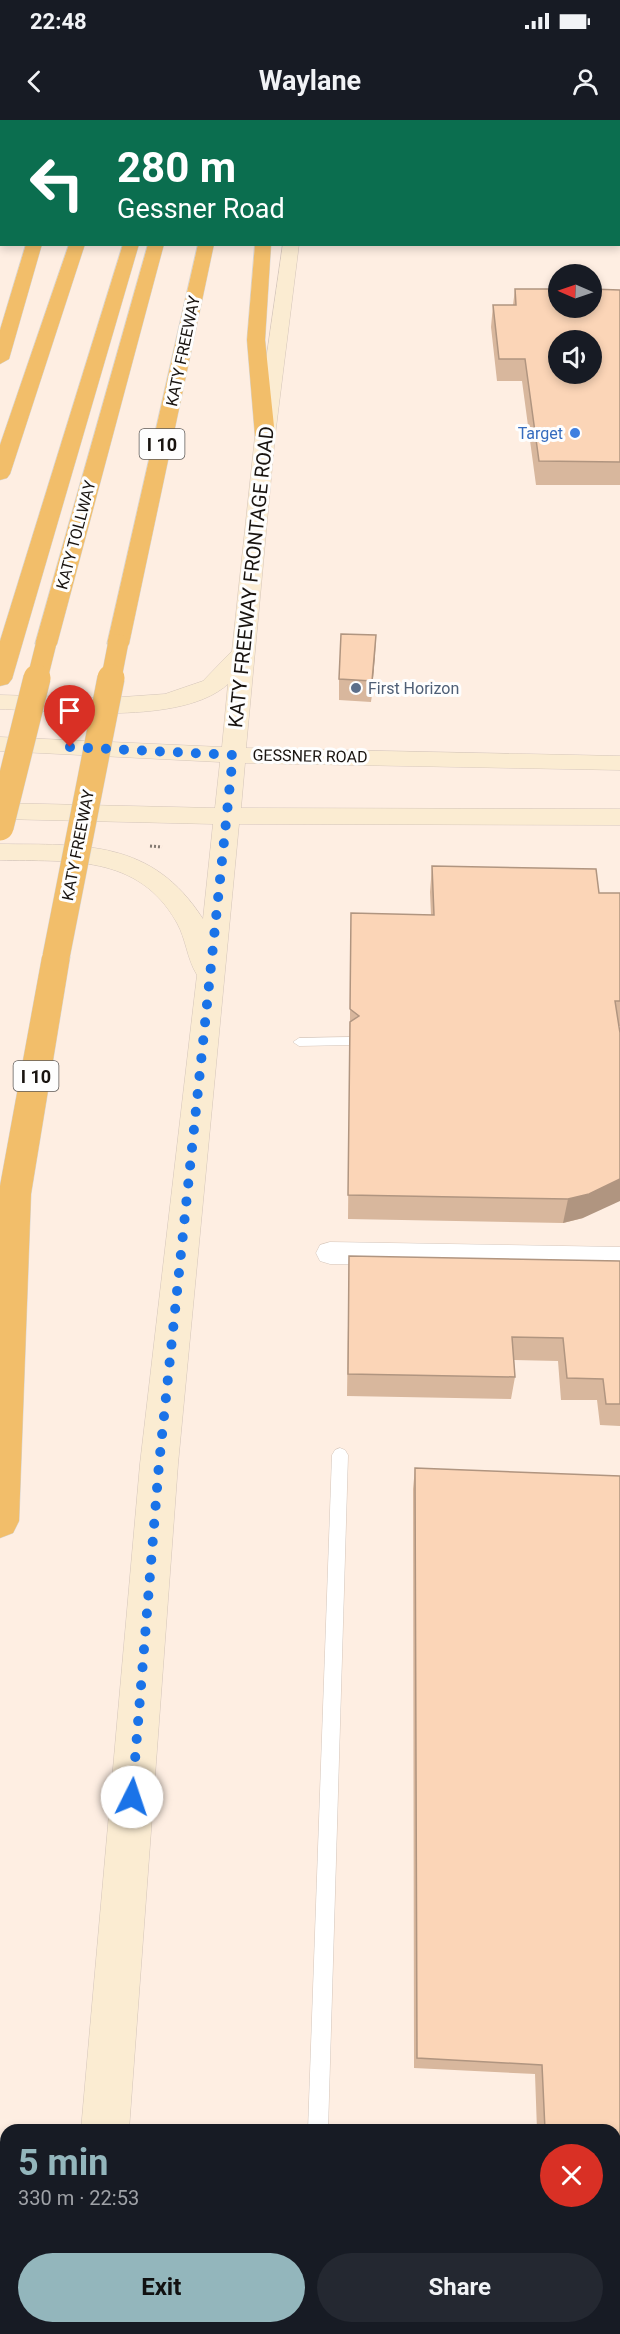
<!DOCTYPE html>
<html lang="en">
<head>
<meta charset="utf-8">
<style>
	body { margin:0; font-family:Roboto,sans-serif; background:#242831; color:#f1f3f6; height:100vh; display:flex; flex-direction:column; font-size:22px; white-space:nowrap }
	* { box-sizing:border-box; margin:0 }
	p { font-size:20px; color:#9ea1a6 }
	.icon { flex:none; width:33px; height:33px; fill:none; stroke:currentColor; stroke-width:2; stroke-linecap:round; stroke-linejoin:round }
	.map { position:relative; flex:1; overflow:hidden }
	.side { position:absolute; left:0px; top:2004px; width:621px; height:210px; display:flex; flex-direction:column; background:#171b24; border-radius:18px 18px 0 0; box-shadow:0 3px 9px #0003 }
	.side>* { flex:none }
	.guide { position:absolute; left:0px; top:0px; width:621px; height:126px; box-shadow:0 3px 9px #0003; background:#0b6e4f; color:#fff; overflow:hidden }
	.needle { width:39px; rotate:272deg }
	.tools { position:absolute; left:548px; top:144px; display:grid; gap:12px }
	.tools a { display:grid; place-items:center; width:54px; height:54px; border-radius:50%; background:#171b24; box-shadow:0 3px 9px #0003; font-size:30px }
	.pin { position:absolute; display:grid; place-items:center; width:51px; height:51px; color:#fff; margin:-62px -26px; border-radius:50% 50% 50% 0; rotate:-45deg; box-shadow:0 0 6px #0007 }
	.pin .icon { rotate:45deg }
	.me { position:absolute; width:66px; margin:-33px; rotate:4deg; stroke-linejoin:round; filter:drop-shadow(0 0 4px #0008) }
	.turn { display:flex; align-items:center; gap:21px; height:126px; padding:0 18px; font-size:27px }
	.turn .icon { width:78px; height:78px; stroke-width:2.5 }
	.turn b { display:block; font-size:42px; line-height:51px }
	.round { display:grid; place-items:center; flex:none; width:63px; height:63px; border-radius:32px; background:#242831 }
	.summary { display:flex; align-items:center; justify-content:space-between; height:102px; padding:0 18px }
	h1 { font-size:36px; font-weight:700; line-height:45px; color:#93b6bc }
	.cta { display:flex; gap:12px; margin-top:auto; padding:12px 18px }
	.cta a { flex:1; height:69px; border-radius:36px; background:#93b6bc; color:#111; font-size:24px; font-weight:700; line-height:69px; text-align:center }
	.cta a+a { background:#242831; color:#f1f3f6 }
	.status { display:flex; justify-content:space-between; align-items:center; height:42px; padding:0 30px; background:#171b24; direction:ltr }
	.status svg { height:16px; fill:currentColor }
	header { display:flex; justify-content:space-between; align-items:center; height:78px; padding:0 18px; background:#171b24; font-size:27px; font-weight:700 }
	.map>svg:first-child { display:block }
	.lines { fill:none; stroke-linecap:round; stroke-linejoin:round }
	.lane-casing { stroke:#d4c5ba; stroke-width:1 }
	.street-casing { stroke:#d4c5ba; stroke-width:1 }
	.secondary-casing { stroke:#d4c5ba; stroke-width:1 }
	.highway-casing { stroke:#d6d5d4; stroke-width:1 }
	.path { stroke:#837971; stroke-width:3; stroke-dasharray:2 2; stroke-linecap:butt }
	.lane { fill:#fff; fill-rule:evenodd }
	.street { fill:#fff; fill-rule:evenodd }
	.secondary { fill:#fbecd2; fill-rule:evenodd }
	.highway { fill:#f2be6a; fill-rule:evenodd }
	.highway-bridge-far1-casing { stroke:#d6d5d4; stroke-width:21; stroke-linecap:butt }
	.highway-bridge-casing { stroke:#d6d5d4; stroke-width:28; stroke-linecap:butt }
	.highway-bridge-far1 { stroke:#f2be6a; stroke-width:20 }
	.highway-bridge { stroke:#f2be6a; stroke-width:27 }
	.wall { fill:#d8b79d }
	.shaded-wall { fill:#b09580 }
	.building { fill:#fbd5b7; stroke:#b09580; stroke-width:1.5; fill-rule:evenodd }
	.route { stroke:#1a73e8; stroke-width:10; stroke-dasharray:0 18 }
	.shop-dot { fill:#3f7fe0; stroke:#fefefe; stroke-width:2 }
	.service-dot { fill:#5c6f8a; stroke:#fefefe; stroke-width:2 }
	.labels { text-anchor:middle; dominant-baseline:central; stroke-width:6; stroke-linejoin:round; paint-order:stroke }
	.far-street-label { font-size:16px; fill:#191410; stroke:#fefefe }
	.far-shop-label { font-size:16px; fill:#366cbe; stroke:#fefefe; text-anchor:end }
	.far-service-label { font-size:16px; fill:#4e5e75; stroke:#fefefe; text-anchor:start }
	.shield { fill:#fefefe; stroke:#5e5a57; stroke-width:1.5 }
	.shield-label { font-size:18px; font-weight:bold; fill:#191410 }
	.street-label { font-size:20px; fill:#191410; stroke:#fefefe }
</style>
</head>
<body>
<div class="status"><b>22:48</b><svg viewBox="0 0 49 12"><path d="M0 12V9h3v3zM5 12V6h3v6zM10 12V3h3v9zM15 12V0h3v12zM26 1h20v11H26zM47 4h2v5h-2z"/></svg></div>
<header><svg class="icon" aria-label="back" viewBox="0 0 24 24"><path d="M15 5l-7 7 7 7"/></svg>Waylane<svg class="icon" aria-label="person" viewBox="0 0 24 24"><circle cx="12" cy="8" r="4"/><path d="M4 21q1-7 8-7t8 7"/></svg></header>
<div class="map">
<svg width="620" height="2214" viewBox="0 0 620 2214">
	<rect width="100%" height="100%" fill="#feeee2"/>
	<g class="lines">
		<g class="lane-casing">
			<g id="lane">
				<path d="M350 917 356 921 350 925 299 926 293 922 299 918Z"/>
				<path d="M340 1328 345 1330 348 1335 328 2010H308L332 1335 335 1330Z"/>
				<rect x="301" y="2208" width="22" height="6"/>
			</g>
		</g>
		<g class="street-casing">
			<path id="street" d="M330 1122 620 1127V1149L330 1144 320 1141 316 1133 320 1125Z"/>
		</g>
		<g class="secondary-casing">
			<g id="secondary">
				<path d="M34 0H48L33 2Z"/>
				<rect x="301" y="0" width="14" height="2"/>
				<path d="M283 124H299L275 316 246 628 620 636V650L245 643 241 688 620 689V705L239 704 178 1344 129 2010H81L140 1344 197 855C187 839 186 819 177 803 138 733 68 742 0 740V724C84 725 152 719 203 799L213 704 0 699V683L215 688 220 642 0 631V617L222 627 228 564C182 606 60 591 0 589V575L108 578 165 574 203 561 232 531 255 316Z"/>
				<rect x="54" y="2208" width="52" height="6"/>
			</g>
		</g>
		<g class="highway-casing">
			<g id="highway">
				<path d="M54 0H68L53 2Z"/>
				<path d="M112 0H126L111 2Z"/>
				<path d="M162 0H176L161 2Z"/>
				<rect x="225" y="0" width="14" height="2"/>
				<path d="M250 0H264L249 2Z"/>
				<path d="M2 90V100L0 101V91Z"/>
				<path d="M26 124H42L9 239 0 244V210Z"/>
				<path d="M69 124H85L10 354 7 358 0 360V325Z"/>
				<path d="M123 124H139L12 559 8 564 0 566V521Z"/>
				<path d="M148 124H164L57 524 54 529H38L35 524Z"/>
				<path d="M198 124H214L129 524 126 529H110L107 524Z"/>
				<path d="M255 124H271L265 220 275 316 265 322 255 316 247 220Z"/>
				<path d="M56 827 66 830 70 837 31 1074 19 1401 13 1413 0 1418V1066L42 837 46 830Z"/>
			</g>
		</g>
		<path class="path" d="M150 726 162 727"/>
		<use href="#lane" class="lane"/>
		<use href="#street" class="street"/>
		<use href="#secondary" class="secondary"/>
		<use href="#highway" class="highway"/>
		<g class="highway-bridge-far1-casing">
			<g id="highway-bridge-far1">
				<path d="M37 560 46 524"/>
				<path d="M111 560 118 524"/>
			</g>
		</g>
		<g class="highway-bridge-casing">
			<g id="highway-bridge">
				<path d="M0 707 37 558"/>
				<path d="M56 837 111 558"/>
			</g>
		</g>
		<use href="#highway-bridge-far1" class="highway-bridge-far1"/>
		<use href="#highway-bridge" class="highway-bridge"/>
	</g>
	<g class="wall">
		<path d="M348 0H620V122V2H348Z"/>
		<path d="M515 169 620 170V365H536L522 261H497L491 207 493 185H513Z"/>
		<path d="M376 515 371 582 339 580V559Z"/>
		<path d="M432 746 599 773H620V906H619L583 1098 563 1103 348 1099 351 793 431 795 430 772Z"/>
		<path d="M349 1136 620 1141V1306L600 1305 597 1280H561L558 1241 514 1240 515 1257 511 1279 347 1276Z"/>
		<path d="M415 1348 620 1356V2214H547L546 2208H615V2010H537L535 1954 414 1948 413 1369Z"/>
	</g>
	<g class="shaded-wall">
		<path d="M376 515 375 536 371 582 372 561Z"/>
		<path d="M620 1059V1081L583 1098 563 1103 568 1079Z"/>
	</g>
	<g class="building">
		<path d="M435 0H620V102V2H436Z"/>
		<path d="M515 169H558V188H591V169L620 170V342L539 341 525 239H499L493 185H516ZM558 220H591V254H558Z"/>
		<path d="M341 514 376 515 372 561 339 559Z"/>
		<path d="M432 746 596 749 599 773H620V881H615L620 913V1059L589 1074 568 1079 348 1075 350 902 359 896 350 889 351 793 434 795Z"/>
		<path d="M349 1136 620 1141V1284H606L603 1259 567 1258 563 1218 512 1217 515 1257 348 1254Z"/>
		<path d="M415 1348 620 1356V2214H554V2208H615V2010H545L542 1945 417 1938Z"/>
	</g>
	<g class="lines">
		<path class="route" d="M70 627 233 635 159 1344 132 1677"/>
	</g>
	<circle class="shop-dot" cx="575" cy="313" r="6"/>
	<circle class="service-dot" cx="356" cy="568" r="6"/>
	<g class="labels">
		<g class="far-street-label">
			<text transform="translate(183 231) rotate(-78)">KATY FREEWAY</text>
			<text transform="translate(76 415) rotate(-75)">KATY TOLLWAY</text>
			<text transform="translate(310 636) rotate(1)">GESSNER ROAD</text>
			<text transform="translate(78 725) rotate(-79)">KATY FREEWAY</text>
		</g>
		<g class="far-shop-label">
			<text x="563" y="313">Target</text>
		</g>
		<g class="far-service-label">
			<text x="368" y="568">First Horizon</text>
		</g>
		<g class="shield">
			<rect x="139.5" y="309" width="45" height="30" rx="4.5"/>
			<rect x="13.5" y="941" width="45" height="30" rx="4.5"/>
		</g>
		<g class="shield-label">
			<text x="162" y="324">I 10</text>
			<text x="36" y="956">I 10</text>
		</g>
		<g class="street-label">
			<text transform="translate(251 457) rotate(-84)">KATY FREEWAY FRONTAGE ROAD</text>
		</g>
	</g>
</svg>
<div class="tools">
<a><svg class="needle" viewBox="-14 -14 28 28"><path d="M0-13l5 13h-10z" fill="#e53935"/><path d="M0 13l5-13h-10z" fill="#9ea1a6"/></svg></a>
<a><svg class="icon" aria-label="sound" viewBox="0 0 24 24"><path d="M4 9h4l5-4v14l-5-4H4zM17 9q2 3 0 6"/></svg></a>
</div>
<div class="pin" style="left:70px;top:627px;background:#d93025"><svg class="icon" aria-label="arrive" viewBox="0 0 24 24"><path d="M6 21V4h12l-3 4 3 4H6"/></svg></div>
<svg class="me" style="left:132px;top:1677px" viewBox="-20 -20 40 40"><circle r="19" fill="#fff"/><path d="M0-13L10 11 0 6-10 11z" fill="#1a73e8"/></svg>
<div class="guide">
<div class="turn"><svg class="icon" aria-label="left" viewBox="0 0 24 24"><path d="M17 20v-9H6M10 6l-5 5 5 5"/></svg><div><b>280 m</b>Gessner Road</div></div>
</div>
<section class="side">
<div class="summary"><div><h1>5 min</h1><p>330 m · 22:53</p></div><a class="round" style="background:#d93025;color:#fff"><svg class="icon" aria-label="close" viewBox="0 0 24 24"><path d="M6 6l12 12M18 6L6 18"/></svg></a></div>
<div class="cta"><a>Exit</a><a>Share</a></div>
</section>
</div>
</body>
</html>
